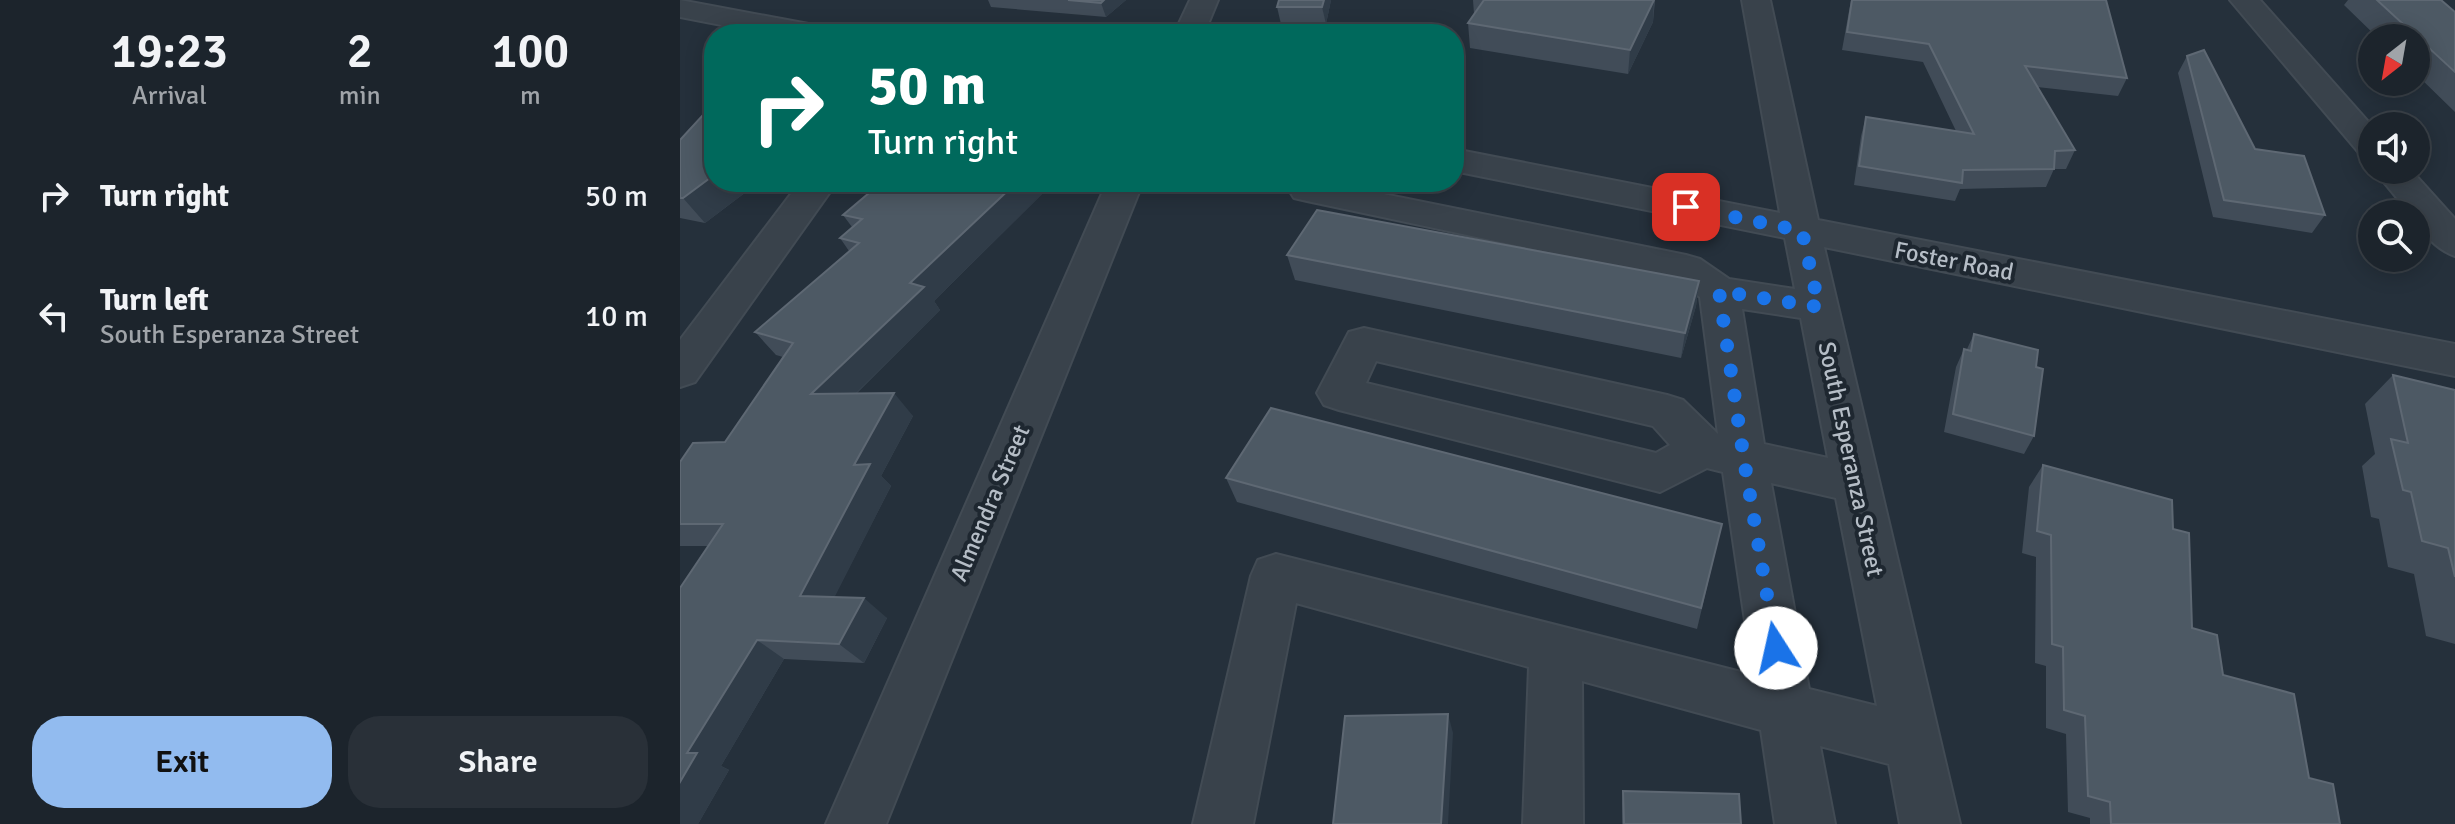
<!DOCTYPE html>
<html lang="en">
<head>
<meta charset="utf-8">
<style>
	body { margin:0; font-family:Signika,sans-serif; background:#293038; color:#f1f3f6; height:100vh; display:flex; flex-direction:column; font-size:30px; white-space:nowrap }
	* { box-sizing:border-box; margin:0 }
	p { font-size:26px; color:#a0a4a9 }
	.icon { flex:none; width:44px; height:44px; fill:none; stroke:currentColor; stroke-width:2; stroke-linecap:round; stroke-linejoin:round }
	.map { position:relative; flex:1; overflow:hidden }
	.side { display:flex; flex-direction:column; background:#1c242c; width:680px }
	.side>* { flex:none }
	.hud { position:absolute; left:24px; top:24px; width:760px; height:168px; border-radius:32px; box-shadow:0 4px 20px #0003,0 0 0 2px #3a4148; background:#00695c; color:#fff; overflow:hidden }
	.needle { width:52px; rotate:211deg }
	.buttons { position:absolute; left:1678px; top:24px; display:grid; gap:16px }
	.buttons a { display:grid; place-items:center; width:72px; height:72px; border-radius:50%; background:#1c242c; box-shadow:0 4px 20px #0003,0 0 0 2px #3a4148; font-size:40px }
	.pin { position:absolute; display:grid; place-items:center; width:68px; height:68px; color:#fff; margin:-34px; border-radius:16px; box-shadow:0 4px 12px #0006 }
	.me { position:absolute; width:88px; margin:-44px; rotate:350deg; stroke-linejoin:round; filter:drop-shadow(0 0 6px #0008) }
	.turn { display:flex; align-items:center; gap:28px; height:168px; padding:0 32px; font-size:36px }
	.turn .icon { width:104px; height:104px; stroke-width:2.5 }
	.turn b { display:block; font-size:56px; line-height:68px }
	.eta { display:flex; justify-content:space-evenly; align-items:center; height:136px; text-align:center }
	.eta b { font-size:48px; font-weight:600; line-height:56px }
	.action { display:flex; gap:16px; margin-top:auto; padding:16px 32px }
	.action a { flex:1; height:92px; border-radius:32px; background:#92bbef; color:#111; font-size:32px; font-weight:600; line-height:92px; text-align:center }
	.action a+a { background:#293038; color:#f1f3f6 }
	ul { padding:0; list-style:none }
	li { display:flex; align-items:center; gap:24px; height:120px; padding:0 32px }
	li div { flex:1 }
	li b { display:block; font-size:30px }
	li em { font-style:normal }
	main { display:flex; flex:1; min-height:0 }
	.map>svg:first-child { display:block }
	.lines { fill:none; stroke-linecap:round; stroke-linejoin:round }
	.minor-casing { stroke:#424b54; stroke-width:4 }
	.minor { fill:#39424b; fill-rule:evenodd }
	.wall { fill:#414c58 }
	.shaded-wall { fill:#303c48 }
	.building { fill:#4d5964; stroke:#5e6873; stroke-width:2 }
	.route { stroke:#1a73e8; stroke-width:14; stroke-dasharray:0 25.2 }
	.labels { text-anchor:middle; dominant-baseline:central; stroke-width:8; stroke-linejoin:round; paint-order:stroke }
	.street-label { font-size:24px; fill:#b5bdc6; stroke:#1e2730 }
</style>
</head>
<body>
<main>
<section class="side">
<div class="eta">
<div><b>19:23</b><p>Arrival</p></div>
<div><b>2</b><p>min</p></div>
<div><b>100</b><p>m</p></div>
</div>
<ul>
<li><svg class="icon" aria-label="right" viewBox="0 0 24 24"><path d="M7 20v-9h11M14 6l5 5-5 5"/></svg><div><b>Turn right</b></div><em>50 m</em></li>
<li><svg class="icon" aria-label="left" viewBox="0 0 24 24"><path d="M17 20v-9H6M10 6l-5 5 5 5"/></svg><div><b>Turn left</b><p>South Esperanza Street</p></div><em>10 m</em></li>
</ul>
<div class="action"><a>Exit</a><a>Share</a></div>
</section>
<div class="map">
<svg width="1775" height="824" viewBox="0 0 1775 824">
	<rect width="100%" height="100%" fill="#25303b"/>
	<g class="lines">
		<g class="minor-casing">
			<g id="minor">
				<path d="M0 0 134 25 145 28 149 34H88L0 17Z"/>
				<path d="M510 0H538L524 34H494Z"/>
				<path d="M1062 0H1090L1138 220 1775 344V376L1144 247 1280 824H1220L1209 764 1140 746 1155 824H1095L1081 730 902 681 903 824H843L849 667 616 603 573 824H513L571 576 578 560 596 554 1073 675 1043 472 1027 468 980 492 659 410 644 405 637 393 669 332 684 328 987 395 1003 400 1038 434 1020 297 994 279 627 201 614 198 609 190 614 182H644L1006 255 1020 259 1049 279 1115 289 1105 238 774 171V149L1100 213ZM1062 309 1121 318 1148 458 1084 444ZM696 361 973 426 990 445 976 453 686 383ZM1091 483 1156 498 1197 706 1129 689Z"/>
				<path d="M1550 0H1580L1692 126V157L1680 154Z"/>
				<path d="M1694 170H1731L1775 219V256C1760 251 1736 231 1736 214H1730Z"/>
				<path d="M120 182H157L15 382 0 387V340Z"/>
				<path d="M427 182H463L206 824H146Z"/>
			</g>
		</g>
		<use href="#minor" class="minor"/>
	</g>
	<g class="wall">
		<path d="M308 0H446L426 17 311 7Z"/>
		<path d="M599 0H651L646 24H601L597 7Z"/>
		<path d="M793 0H975L973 22 948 74 790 48 788 23 794 14Z"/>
		<path d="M1171 0H1426L1447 78 1438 96 1357 87 1395 150 1386 169H1374L1366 187 1280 189 1275 201 1174 185 1181 136 1186 117 1276 131 1243 62 1162 50Z"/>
		<path d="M1668 0H1761L1775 12V112L1736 74V38H1698L1664 5Z"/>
		<path d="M1507 56 1575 149 1645 215 1632 233 1533 217 1498 73Z"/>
		<path d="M0 140 34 182H74L66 192 25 223 0 218Z"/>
		<path d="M371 185 254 301 260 310 176 394 233 416 201 476 211 486 154 597 207 618 184 663 104 659 41 766 49 770 18 824H0L29 546H0V462L45 442 103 357 96 355 75 332 169 251 160 238 172 227 163 215Z"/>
		<path d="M607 255 1019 281 1016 306 1001 358 615 280Z"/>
		<path d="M1294 334 1356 367 1354 436 1344 454 1264 432 1276 367 1284 349H1287Z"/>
		<path d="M1713 375 1775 390V644L1746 636 1734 574 1708 567 1699 519 1691 517 1682 466 1695 454 1685 404Z"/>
		<path d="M1363 465 1493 529 1512 628 1543 675 1629 778 1660 824H1410V818L1388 812 1386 734 1366 728V666L1355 663 1356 557 1342 553 1349 487Z"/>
		<path d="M546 478 1042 524 1017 629 557 502Z"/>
		<path d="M943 791 1061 824H942V803Z"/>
	</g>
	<g class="shaded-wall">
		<path d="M424 0H446L426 17 421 3Z"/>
		<path d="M644 0H651L646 24 642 7Z"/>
		<path d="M974 0 973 22 948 74 950 50Z"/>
		<path d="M34 175V182H74L66 192 25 223 3 198Z"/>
		<path d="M337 182H370L371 185 254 301 260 310 152 417 131 394 230 283Z"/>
		<path d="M1019 281 1016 306 1001 358 1005 333Z"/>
		<path d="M214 393 233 416 201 476 211 486 145 616 120 596 174 465Z"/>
		<path d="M184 598 207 618 184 663 159 644Z"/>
		<path d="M77 640 104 659 41 766 49 770 18 824H0V782L7 753Z"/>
		<path d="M768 714 773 733 768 824H761Z"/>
	</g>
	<g class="building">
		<path d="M388 0H424L421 3Z"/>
		<path d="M599 0H644L642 7H597Z"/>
		<path d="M804 0H974L950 50 788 23Z"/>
		<path d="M1172 0H1426L1447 78 1345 66 1395 150 1375 151 1374 169 1283 170 1282 183 1179 166 1186 117 1294 134 1249 44 1167 32Z"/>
		<path d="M1697 0H1761L1775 12V72Z"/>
		<path d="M1524 50 1575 149 1624 156 1645 215 1544 200 1507 56Z"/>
		<path d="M34 103V175L3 198H0V140Z"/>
		<path d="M202 182H337L230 283 244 287 131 394 214 393 174 465 190 464 120 596 184 598 159 644 77 640 7 753H17L0 782V588L43 524H0V462L13 443 45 442 113 343 75 332 179 243 160 238 182 219 163 215Z"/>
		<path d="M637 210 1019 281 1005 333 607 255Z"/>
		<path d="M1294 334 1358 350 1356 367 1363 369 1354 436 1273 414 1284 349 1291 351Z"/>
		<path d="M1713 375 1775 390V577L1768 548 1742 541 1731 492 1723 490 1711 439 1728 443Z"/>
		<path d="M591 408 1042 524 1021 608 546 478Z"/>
		<path d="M1363 465 1492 500 1493 529 1509 533 1512 628 1537 635 1543 675 1614 694 1629 778 1653 784 1660 824H1431L1430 802 1408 796 1405 716 1384 710 1383 647 1372 644 1371 535 1357 531Z"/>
		<path d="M768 714 761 824H653L665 716Z"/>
		<path d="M943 791 1059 794 1061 824H944Z"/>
	</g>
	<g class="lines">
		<path class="route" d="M1006 207 1122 231 1139 307 1039 291 1064 460 1096 648"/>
	</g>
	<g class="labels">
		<g class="street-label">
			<text transform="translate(1274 261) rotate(11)">Foster Road</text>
			<text transform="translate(1171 459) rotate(78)">South Esperanza Street</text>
			<text transform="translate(310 503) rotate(-67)">Almendra Street</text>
		</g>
	</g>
</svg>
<div class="buttons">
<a><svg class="needle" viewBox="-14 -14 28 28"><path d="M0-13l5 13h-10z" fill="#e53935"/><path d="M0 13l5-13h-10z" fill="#a0a4a9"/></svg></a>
<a><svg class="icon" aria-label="sound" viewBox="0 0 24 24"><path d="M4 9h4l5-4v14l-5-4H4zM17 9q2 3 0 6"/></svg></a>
<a><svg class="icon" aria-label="search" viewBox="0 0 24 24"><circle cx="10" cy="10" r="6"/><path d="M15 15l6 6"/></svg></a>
</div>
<div class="pin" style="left:1006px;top:207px;background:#d93025"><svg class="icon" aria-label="arrive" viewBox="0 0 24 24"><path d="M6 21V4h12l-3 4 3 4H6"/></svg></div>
<svg class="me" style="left:1096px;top:648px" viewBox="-20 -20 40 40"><circle r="19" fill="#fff"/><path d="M0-13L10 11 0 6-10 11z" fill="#1a73e8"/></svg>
<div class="hud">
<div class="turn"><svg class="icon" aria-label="right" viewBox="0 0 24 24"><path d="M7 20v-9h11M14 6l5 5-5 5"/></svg><div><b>50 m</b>Turn right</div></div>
</div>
</div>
</main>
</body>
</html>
